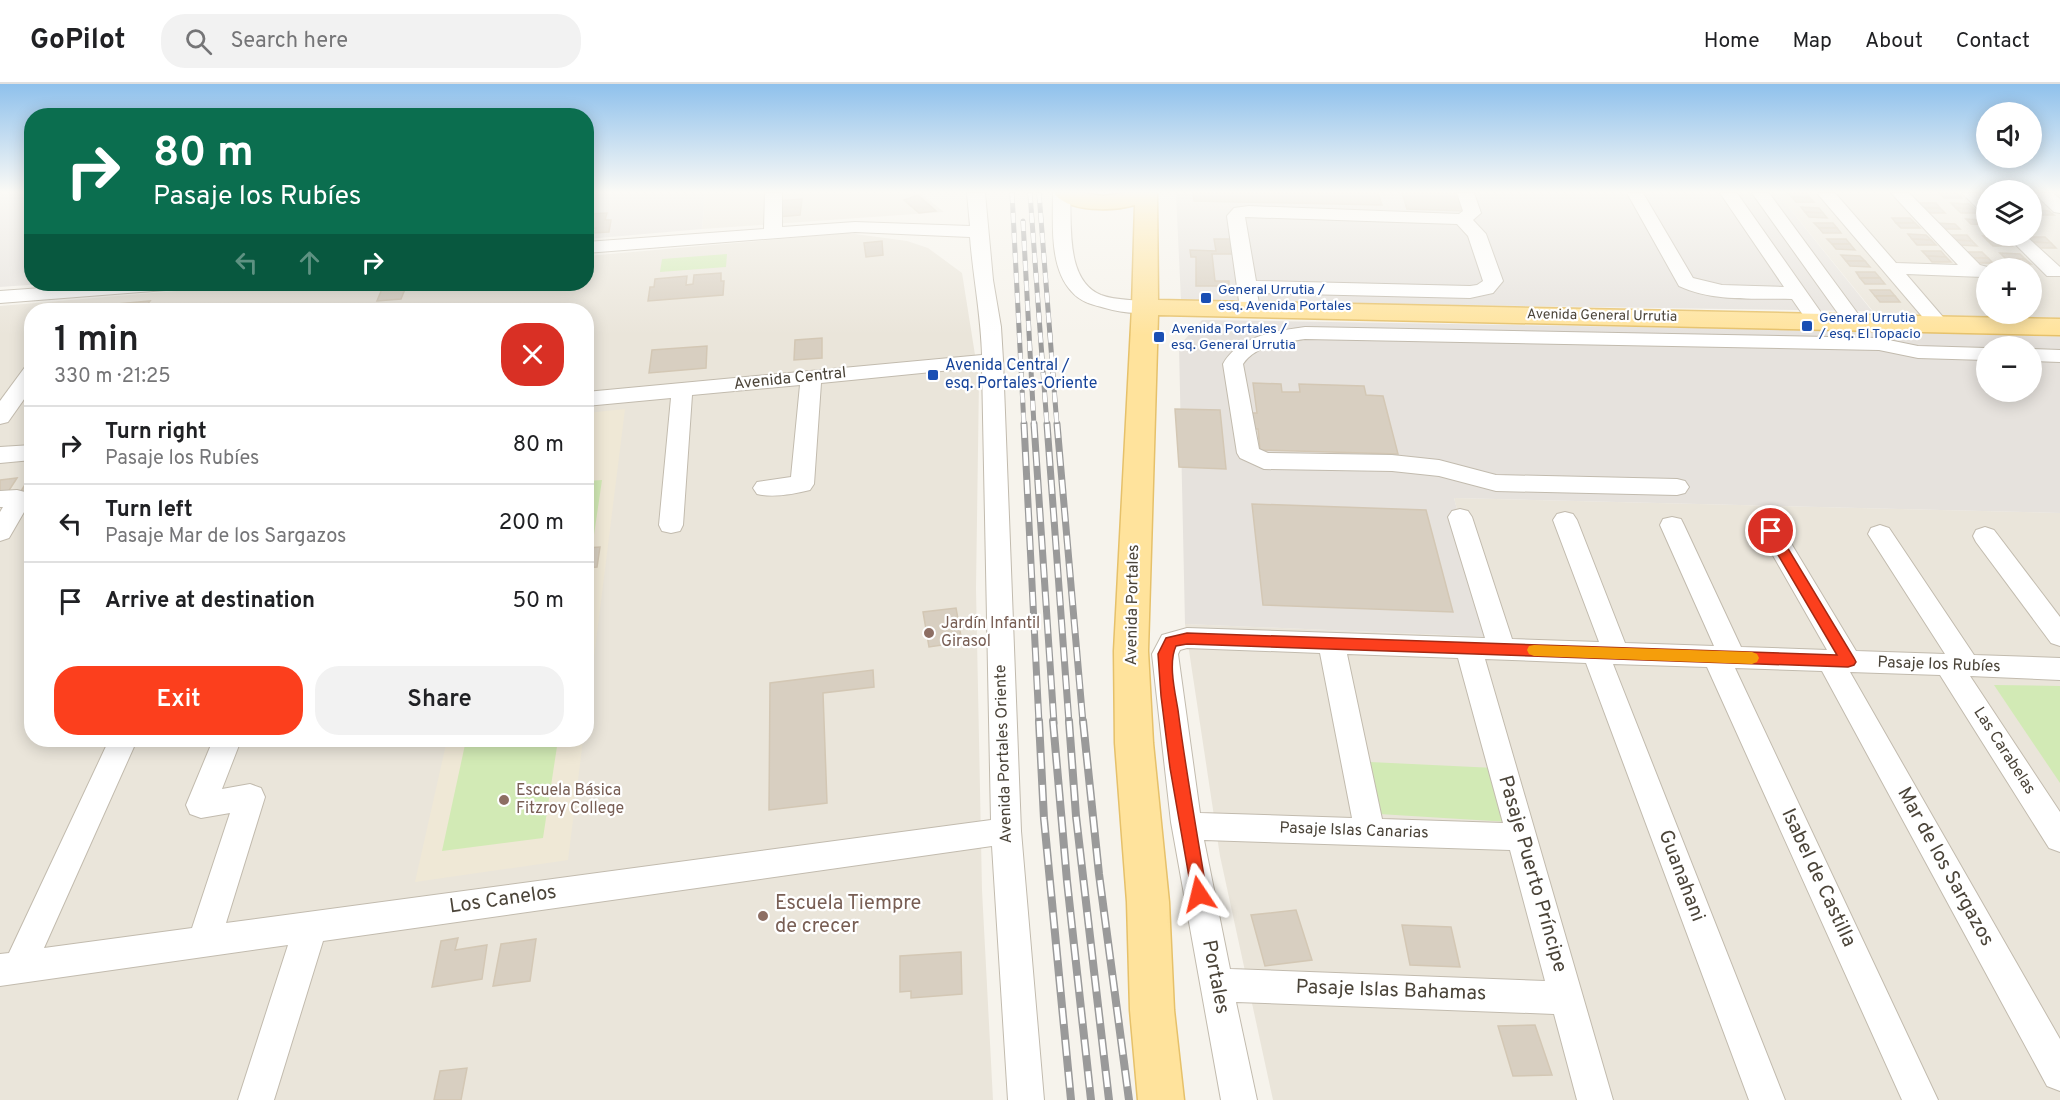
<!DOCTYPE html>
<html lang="en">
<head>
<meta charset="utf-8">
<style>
	body { margin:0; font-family:Overpass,sans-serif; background:#f2f2f2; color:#202124; height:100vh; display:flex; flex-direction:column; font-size:22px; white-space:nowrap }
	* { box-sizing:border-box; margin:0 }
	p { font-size:20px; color:#757577 }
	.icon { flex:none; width:33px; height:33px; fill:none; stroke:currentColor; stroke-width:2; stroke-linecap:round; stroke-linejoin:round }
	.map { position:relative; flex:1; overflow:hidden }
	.sheet { position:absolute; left:24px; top:219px; width:570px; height:444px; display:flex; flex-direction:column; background:#fff; border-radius:24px; box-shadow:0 3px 15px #0003 }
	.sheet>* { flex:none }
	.guide { position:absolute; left:24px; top:24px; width:570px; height:183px; border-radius:24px; box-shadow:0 3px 15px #0003; background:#0b6e4f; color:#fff; overflow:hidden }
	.tools { position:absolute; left:1976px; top:18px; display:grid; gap:12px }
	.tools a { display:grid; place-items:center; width:66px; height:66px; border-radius:50%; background:#fff; box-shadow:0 3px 15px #0003; font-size:30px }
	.pin { position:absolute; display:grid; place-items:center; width:51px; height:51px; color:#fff; margin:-26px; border:3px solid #fff; border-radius:50%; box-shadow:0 2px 6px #0007 }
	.me { position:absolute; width:66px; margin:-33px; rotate:350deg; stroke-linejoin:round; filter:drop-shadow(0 0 4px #0008) }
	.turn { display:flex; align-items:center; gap:21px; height:126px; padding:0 30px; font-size:27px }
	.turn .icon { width:78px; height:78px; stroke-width:2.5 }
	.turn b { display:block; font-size:42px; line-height:51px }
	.lanes { display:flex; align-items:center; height:57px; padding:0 30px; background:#0003; justify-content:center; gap:30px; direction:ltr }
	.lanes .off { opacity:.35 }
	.round { display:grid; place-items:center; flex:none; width:63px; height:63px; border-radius:24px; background:#f2f2f2 }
	.overview { display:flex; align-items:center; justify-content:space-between; height:102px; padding:0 30px }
	h1 { font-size:36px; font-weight:600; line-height:45px }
	.primary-button { display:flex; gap:12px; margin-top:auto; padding:12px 30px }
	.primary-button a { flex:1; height:69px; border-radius:24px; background:#fc3f1d; color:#fff; font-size:24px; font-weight:600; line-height:69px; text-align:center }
	.primary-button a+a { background:#f2f2f2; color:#202124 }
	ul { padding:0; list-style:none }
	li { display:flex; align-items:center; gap:18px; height:78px; padding:0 30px; border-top:2px solid #e0e0e0 }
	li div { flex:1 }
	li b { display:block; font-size:22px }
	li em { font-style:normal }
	header { display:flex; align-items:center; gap:36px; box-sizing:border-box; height:84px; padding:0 30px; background:#fff; border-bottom:2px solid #e0e0e0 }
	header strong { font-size:28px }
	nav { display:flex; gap:33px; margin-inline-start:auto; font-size:21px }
	.search { width:420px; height:54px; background:#f2f2f2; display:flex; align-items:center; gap:15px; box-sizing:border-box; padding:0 21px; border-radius:24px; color:#757577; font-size:22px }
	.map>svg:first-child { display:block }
	.residential { fill:#eae5da; fill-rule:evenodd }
	.industrial { fill:#e6e2dd; fill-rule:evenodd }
	.education { fill:#efe8d6 }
	.green { fill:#d2eab5 }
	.building { fill:#d8cfc1; stroke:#d3c7b4; stroke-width:1.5 }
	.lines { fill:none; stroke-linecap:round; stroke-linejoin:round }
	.minor-casing { stroke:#c2bbae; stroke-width:2 }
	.major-casing { stroke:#e6c16a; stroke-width:3 }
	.minor { fill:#fff; fill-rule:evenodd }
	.major { fill:#ffe39c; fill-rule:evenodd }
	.rail-far2-casing { stroke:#9a9a9a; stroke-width:5 }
	.rail-far1-casing { stroke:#9a9a9a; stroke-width:7 }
	.rail-casing { stroke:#9a9a9a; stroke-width:8 }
	.rail-far2 { stroke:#fff; stroke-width:4; stroke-dasharray:10; stroke-linecap:butt }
	.rail-far1 { stroke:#fff; stroke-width:4.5; stroke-dasharray:14; stroke-linecap:butt }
	.rail { stroke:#fff; stroke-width:5; stroke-dasharray:16; stroke-linecap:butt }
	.route { fill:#fc3f1d; stroke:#a42913; stroke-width:1.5 }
	.slow { fill:#f59e0b }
	.transit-dot { fill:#1a4fb4; stroke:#fff; stroke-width:2 }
	.education-dot { fill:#8d6e63; stroke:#fff; stroke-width:2 }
	.labels { text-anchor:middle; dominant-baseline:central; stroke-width:4.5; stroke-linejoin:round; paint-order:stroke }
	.far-transit-label { font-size:14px; fill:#164399; stroke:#fff; text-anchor:start }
	.far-street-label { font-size:14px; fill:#4b4439; stroke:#fff }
	.transit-label { font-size:16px; fill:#164399; stroke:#fff; text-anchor:start }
	.street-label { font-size:16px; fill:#4b4439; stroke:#fff }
	.education-label { font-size:16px; fill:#785e54; stroke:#fff; text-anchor:start }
	.near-street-label { font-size:20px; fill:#4b4439; stroke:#fff }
	.near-education-label { font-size:20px; fill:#785e54; stroke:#fff; text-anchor:start }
</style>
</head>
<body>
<header>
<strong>GoPilot</strong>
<div class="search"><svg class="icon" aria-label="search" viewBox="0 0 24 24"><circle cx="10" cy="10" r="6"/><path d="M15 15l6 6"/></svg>Search here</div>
<nav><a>Home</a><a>Map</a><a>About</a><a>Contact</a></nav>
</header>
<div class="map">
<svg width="2060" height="1016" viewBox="0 0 2060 1016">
	<rect width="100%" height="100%" fill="#f6f3ec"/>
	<g class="residential">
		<path d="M705 109H920L944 128 702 145Z"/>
		<path d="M1777 109H1986V152H2031V109H2060V253L1889 247ZM1986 184H2031V230H1986Z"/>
		<path d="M848 149 907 157 928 164 962 189 979 296 976 505 982 806 993 1016H0V222L259 200H586L587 172ZM32 226H586V656H32Z"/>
		<path d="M1454 414 2060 429V1016H1273L1220 772 1185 540 1490 553Z"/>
	</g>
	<g class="industrial">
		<path d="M0 109H31L32 200H42L0 203Z"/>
		<path d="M587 109H705L702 145 587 155Z"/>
		<path d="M1176 109H1777L1872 227 1181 217Z"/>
		<path d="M1202 236 1889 247 2060 253V429L1454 414 1491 553 1185 540 1179 262ZM1986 262H2031V308H1986Z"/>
	</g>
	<g class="education">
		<path d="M625 325 587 630V329Z"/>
		<path d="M447 656H583L568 776 415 798Z"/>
	</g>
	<g class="green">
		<path d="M727 170 726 183 660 188 662 175Z"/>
		<path d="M602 396 594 451 587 452V397Z"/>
		<path d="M1994 601 2060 602V699Z"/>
		<path d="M466 656H558L543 754 442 767Z"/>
		<path d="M1370 678 1495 684 1509 738 1379 730Z"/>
	</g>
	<g class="building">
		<path d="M1193 109H1378L1382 121 1194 117Z"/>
		<path d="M1402 109H1458L1464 127 1407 125Z"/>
		<path d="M1788 109H1806L1810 114 1792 113Z"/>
		<path d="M1940 109H1957L1962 114H1944Z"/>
		<path d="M918 111 936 127 919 129 904 116Z"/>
		<path d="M1792 113 1810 114 1814 118H1796Z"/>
		<path d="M802 115 800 131 777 133V117Z"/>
		<path d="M1918 119H1936L1940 124H1922Z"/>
		<path d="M1951 119 1969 120 1974 125 1956 124Z"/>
		<path d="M1801 123 1819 124 1823 129 1805 128Z"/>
		<path d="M1922 124H1940L1945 129H1927Z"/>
		<path d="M1956 124 1974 125 1979 129H1961Z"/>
		<path d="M2031 126 2049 127 2054 131H2036Z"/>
		<path d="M1805 128 1823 129 1827 134 1809 133Z"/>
		<path d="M607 129 605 136H611L609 148 594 149 596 144 586 145 589 134H586L587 130Z"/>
		<path d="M1892 134H1910L1915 139H1896Z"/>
		<path d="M1966 135 1984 136 1986 141 1971 140Z"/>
		<path d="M1814 139H1833L1837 144H1819Z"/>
		<path d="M1896 139H1915L1920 144H1901Z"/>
		<path d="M1936 139 1955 140 1960 145H1942Z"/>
		<path d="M1819 144H1837L1841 149H1823Z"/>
		<path d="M1908 150 1926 151 1931 156 1912 155Z"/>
		<path d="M1948 151H1967L1972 157 1953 156Z"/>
		<path d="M1983 152H2001L2007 157H1988Z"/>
		<path d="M2027 153H2045L2051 159 2032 158Z"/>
		<path d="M1214 155H1231L1233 170H1212L1215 197H1229V202H1196V173H1191L1190 166 1216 167Z"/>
		<path d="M1827 155H1846L1850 160H1832Z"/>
		<path d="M1912 155 1931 156 1936 161H1917Z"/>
		<path d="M1953 156 1972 157 1977 162 1958 161Z"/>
		<path d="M882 157 883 171 866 173 864 159Z"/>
		<path d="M1988 157H2007L2012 162H1993Z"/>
		<path d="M2032 158 2051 159 2056 164H2038Z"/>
		<path d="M1832 160H1850L1855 166 1836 165Z"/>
		<path d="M1922 167H1941L1946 173 1927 172Z"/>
		<path d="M1964 168H1982L1988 174H1969Z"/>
		<path d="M2000 169 2020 170 2025 175H2006Z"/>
		<path d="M1841 171 1860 172 1865 177H1846Z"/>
		<path d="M1927 172 1946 173 1951 178H1932Z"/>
		<path d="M1969 174H1988L1993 179H1974Z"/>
		<path d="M2006 175H2025L2031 180H2012Z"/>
		<path d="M1846 177H1865L1870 183 1850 182Z"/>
		<path d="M1856 188H1875L1880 194H1860Z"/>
		<path d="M721 189V197H724L723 211 648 217 650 203H654L655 195 687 192 686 201 693 200 694 191Z"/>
		<path d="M1860 194H1880L1885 200H1865Z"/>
		<path d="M384 200H407L401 215 377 217Z"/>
		<path d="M1870 206H1890L1895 212H1875Z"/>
		<path d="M1875 212H1895L1900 218H1880Z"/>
		<path d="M150 217 143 226H112L117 220Z"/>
		<path d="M822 254V274L794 276 795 256Z"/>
		<path d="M707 262 706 284 649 289 652 266Z"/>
		<path d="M1253 299 1281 300 1282 308H1300L1299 300 1364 302 1366 311 1383 312 1398 370 1260 366 1258 345H1250L1248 329H1257Z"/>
		<path d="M1175 325 1220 326 1226 385 1179 383Z"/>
		<path d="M32 392V408L19 410 30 393Z"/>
		<path d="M17 394 6 411H0V396Z"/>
		<path d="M1252 420 1426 426 1453 528 1263 521Z"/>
		<path d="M600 463 597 483 586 484V464Z"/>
		<path d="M956 524 962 558 929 563 923 528Z"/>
		<path d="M873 586 874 603 823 609 827 719 769 726 770 599Z"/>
		<path d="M1296 826 1312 876 1265 882 1251 831Z"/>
		<path d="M1402 841 1451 843 1460 883 1410 881Z"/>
		<path d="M458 854 455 866 487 861 482 895 432 903 441 857Z"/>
		<path d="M536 855 530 897 493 902 501 860Z"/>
		<path d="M961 868 962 910 911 914V907L900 908V872Z"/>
		<path d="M1535 941 1552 991 1513 992 1498 942Z"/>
		<path d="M467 984 461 1016H434L440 987Z"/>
	</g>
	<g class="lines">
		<g class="minor-casing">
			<g id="minor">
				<path d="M765 109H782V143L855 138 970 142 967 109H985L993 196 1001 243 1003 276 1021 747 1044 1016H1008L992 762 323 857 274 1016H238L288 861 0 902V870L9 869 109 656H137L44 864 192 844 230 729 201 734 190 730 186 721 213 656H241L222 705 250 700 261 704 265 713 226 839 991 736 982 283 821 299 814 400 810 406C794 410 773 414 757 410L753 404 757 398 791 393 800 301 692 311 683 441 680 447 671 449 662 447 659 441 671 314 586 322V308L982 271C981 231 973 193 970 153L855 148 586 169V158L764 145Z"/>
				<path d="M1053 109H1070C1072 141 1065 196 1101 211 1117 217 1135 215 1152 219L1155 223 1152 227C1138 231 1119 228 1105 224 1094 221 1080 218 1072 208 1049 184 1053 140 1053 109Z"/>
				<path d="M1457 109H1474L1481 129 1473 136 1486 150 1503 197 1493 209 1470 214 1257 209 1260 224 1257 228H1243L1240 224 1227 132 1234 124 1249 122 1459 130 1463 127ZM1245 133 1457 140 1468 152 1483 197 1477 201 1470 202 1256 197Z"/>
				<path d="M1627 109H1643L1693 194 1722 201 1784 203 1720 109H1737L1827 237 1824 241H1810L1792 215C1755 214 1713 218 1679 202Z"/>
				<path d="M1752 109H1769L1861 234 1864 238 1861 242H1847Z"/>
				<path d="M1817 109H1835L1896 179 1958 181 1891 109H1909L1980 181 1991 184H1986V192L1983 193 1906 190 1949 240 1946 244H1932Z"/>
				<path d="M1962 109H1981L1986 114V128L1980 127Z"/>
				<path d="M2034 109H2053L2060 115V129L2054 128Z"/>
				<path d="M2007 152H2026L2060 183V192H2047Z"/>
				<path d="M98 200H176L173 204 166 206 0 219V207Z"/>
				<path d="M1305 243 1879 254 1918 262 1986 264V276L1918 274 1879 266 1305 255C1285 258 1255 261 1243 280L1259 365 1268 369 1392 371 1439 376 1496 391 1677 395 1685 397 1689 403 1685 409 1677 411 1496 407 1439 392 1392 387 1264 385 1240 374 1237 369 1223 280C1239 252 1275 247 1305 243Z"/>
				<path d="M2031 265 2060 266V278L2031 277Z"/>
				<path d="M32 282V304L8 338 0 340V317L25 283Z"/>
				<path d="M32 361V376L0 379V363Z"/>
				<path d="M17 406 25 408 31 416 9 454 0 457V428L3 423H0V407Z"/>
				<path d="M1460 425 1468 427 1472 433 1512 555 1599 558 1553 436 1557 430 1565 428 1573 430 1577 436 1625 559 1714 562 1660 441 1663 435 1672 433 1681 435 1684 441 1741 563 1827 566 1759 447 1762 441 1771 438 1780 441 1856 567 1945 570 1868 450 1871 444 1880 441 1889 444 1974 571 2060 574V596L1970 592 2060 728V768L2049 764 1940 591 1850 588 2060 955V1007L2047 1002 1822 587 1735 584 1938 1016H1902L1707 583 1613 580 1785 1016H1749L1586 579 1485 575 1613 1016H1577L1554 930 1236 918 1257 1016H1221L1171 738 1152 570 1162 551 1187 544 1485 554 1448 433 1452 427ZM1187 564 1320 569 1352 734 1200 729 1178 570 1180 566ZM1347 570 1458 574 1503 739 1382 735ZM1204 756 1510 766 1545 897 1230 885Z"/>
				<path d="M1985 443 1994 446 2060 533V562L2051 559 1976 458 1973 452 1976 446Z"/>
			</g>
		</g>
		<g class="major-casing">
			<path id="major" d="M1054 109H1083L1103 112 1125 109H1157L1158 216 2060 235V251L1158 231 1148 567 1153 659 1169 818 1174 926 1184 1016H1138L1130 926 1127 818 1115 659 1114 567 1132 223 1135 121C1114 127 1068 129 1054 109Z"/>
		</g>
		<use href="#minor" class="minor"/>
		<use href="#major" class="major"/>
		<g class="rail-far2-casing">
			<g id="rail-far2">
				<path d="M1012 109 1024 342"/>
				<path d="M1030 109 1047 342"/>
				<path d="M1039 109 1057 342"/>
				<path d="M1023 137 1034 342"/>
			</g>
		</g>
		<g class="rail-far1-casing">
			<g id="rail-far1">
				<path d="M1024 340 1039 639"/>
				<path d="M1034 340 1054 639"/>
				<path d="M1047 340 1069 639"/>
				<path d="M1057 340 1083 639"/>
			</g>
		</g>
		<g class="rail-casing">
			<g id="rail">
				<path d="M1039 637 1044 735 1071 1016"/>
				<path d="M1053 637 1067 797 1091 1016"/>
				<path d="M1069 637 1076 732 1109 1016"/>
				<path d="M1083 637 1099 790 1129 1016"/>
			</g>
		</g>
		<use href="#rail-far2" class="rail-far2"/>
		<use href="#rail-far1" class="rail-far1"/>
		<use href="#rail" class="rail"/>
	</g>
	<linearGradient id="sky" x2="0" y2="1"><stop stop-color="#8fc1ec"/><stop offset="0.43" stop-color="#fbfaf6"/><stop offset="1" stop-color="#fbfaf6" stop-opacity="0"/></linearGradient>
	<rect width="2060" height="251" fill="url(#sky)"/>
	<path class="route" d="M1771 442 1775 443 1854 574 1856 578 1854 581 1848 583 1187 560 1176 562C1168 579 1175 608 1178 626 1186 688 1197 749 1207 810L1205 816 1199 818 1193 816 1170 684 1161 612 1158 570 1166 554 1187 549 1837 571 1764 447Z"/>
	<path class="slow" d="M1534 561 1752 568 1757 570 1759 574 1757 578 1752 580 1534 572 1529 570 1527 566 1529 562Z"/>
	<g class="transit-dot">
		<rect x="1200" y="208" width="12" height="12" rx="3"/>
		<rect x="1801" y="236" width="12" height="12" rx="3"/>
		<rect x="1153" y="247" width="12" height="12" rx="3"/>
		<rect x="927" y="285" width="12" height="12" rx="3"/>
	</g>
	<g class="education-dot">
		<circle cx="929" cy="549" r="6"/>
		<circle cx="504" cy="716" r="6"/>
		<circle cx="763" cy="832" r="6"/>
	</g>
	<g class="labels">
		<g class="far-transit-label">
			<text x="1218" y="206">General Urrutia /<tspan x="1218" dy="16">esq. Avenida Portales</tspan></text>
			<text x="1819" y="234">General Urrutia<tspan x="1819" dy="16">/ esq. El Topacio</tspan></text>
			<text x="1171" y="245">Avenida Portales /<tspan x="1171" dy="16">esq. General Urrutia</tspan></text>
		</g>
		<g class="far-street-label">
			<text transform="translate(1602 232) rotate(1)">Avenida General Urrutia</text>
		</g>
		<g class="transit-label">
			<text x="945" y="282">Avenida Central /<tspan x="945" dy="18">esq. Portales-Oriente</tspan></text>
		</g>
		<g class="street-label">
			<text transform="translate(790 295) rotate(-6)">Avenida Central</text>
			<text transform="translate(1133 521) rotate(-89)">Avenida Portales</text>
			<text transform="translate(1939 581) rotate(2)">Pasaje los Rubíes</text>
			<text transform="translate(2004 667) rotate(57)">Las Carabelas</text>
			<text transform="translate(1004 670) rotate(-92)">Avenida Portales Oriente</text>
			<text transform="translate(1354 747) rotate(2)">Pasaje Islas Canarias</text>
		</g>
		<g class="education-label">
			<text x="941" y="540">Jardín Infantil<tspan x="941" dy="18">Girasol</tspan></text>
			<text x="516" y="707">Escuela Básica<tspan x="516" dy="18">Fitzroy College</tspan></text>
		</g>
		<g class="near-street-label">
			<text transform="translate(1945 783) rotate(61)">Mar de los Sargazos</text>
			<text transform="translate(1532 790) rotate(74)">Pasaje Puerto Príncipe</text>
			<text transform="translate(1681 792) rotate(69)">Guanahani</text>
			<text transform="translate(1818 794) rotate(65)">Isabel de Castilla</text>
			<text transform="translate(503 816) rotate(-8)">Los Canelos</text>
			<text transform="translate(1215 893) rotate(79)">Portales</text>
			<text transform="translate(1391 907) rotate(2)">Pasaje Islas Bahamas</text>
		</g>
		<g class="near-education-label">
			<text x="775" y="820">Escuela Tiempre<tspan x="775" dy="23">de crecer</tspan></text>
		</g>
	</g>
</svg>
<div class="tools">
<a><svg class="icon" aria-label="sound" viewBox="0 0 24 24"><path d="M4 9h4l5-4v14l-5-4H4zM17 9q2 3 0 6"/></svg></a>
<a><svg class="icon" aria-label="layers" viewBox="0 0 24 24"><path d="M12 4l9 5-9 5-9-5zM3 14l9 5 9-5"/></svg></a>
<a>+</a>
<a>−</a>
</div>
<div class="pin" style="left:1771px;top:447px;background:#d93025"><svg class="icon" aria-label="arrive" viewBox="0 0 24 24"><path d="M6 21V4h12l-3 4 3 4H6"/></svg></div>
<svg class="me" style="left:1199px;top:810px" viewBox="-20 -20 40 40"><path d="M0-17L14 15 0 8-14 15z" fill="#fc3f1d" stroke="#fff" stroke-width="4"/></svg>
<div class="guide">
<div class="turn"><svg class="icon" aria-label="right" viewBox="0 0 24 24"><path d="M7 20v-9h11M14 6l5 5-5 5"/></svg><div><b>80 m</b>Pasaje los Rubíes</div></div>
<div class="lanes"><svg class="icon off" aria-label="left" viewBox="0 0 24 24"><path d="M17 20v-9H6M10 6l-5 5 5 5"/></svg><svg class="icon off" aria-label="ahead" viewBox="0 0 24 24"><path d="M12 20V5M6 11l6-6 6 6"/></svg><svg class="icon" aria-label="right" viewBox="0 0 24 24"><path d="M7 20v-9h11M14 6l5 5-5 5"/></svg></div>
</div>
<section class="sheet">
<div class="overview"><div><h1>1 min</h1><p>330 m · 21:25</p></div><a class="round" style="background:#d93025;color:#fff"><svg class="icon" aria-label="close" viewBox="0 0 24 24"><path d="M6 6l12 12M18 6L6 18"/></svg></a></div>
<ul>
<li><svg class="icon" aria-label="right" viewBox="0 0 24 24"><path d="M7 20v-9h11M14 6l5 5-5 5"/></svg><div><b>Turn right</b><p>Pasaje los Rubíes</p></div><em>80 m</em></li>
<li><svg class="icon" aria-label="left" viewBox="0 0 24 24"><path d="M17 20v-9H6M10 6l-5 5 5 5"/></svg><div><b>Turn left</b><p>Pasaje Mar de los Sargazos</p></div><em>200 m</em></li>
<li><svg class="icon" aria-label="arrive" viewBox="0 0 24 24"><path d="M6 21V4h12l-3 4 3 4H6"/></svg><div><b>Arrive at destination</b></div><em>50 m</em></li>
</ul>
<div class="primary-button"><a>Exit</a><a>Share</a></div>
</section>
</div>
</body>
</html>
